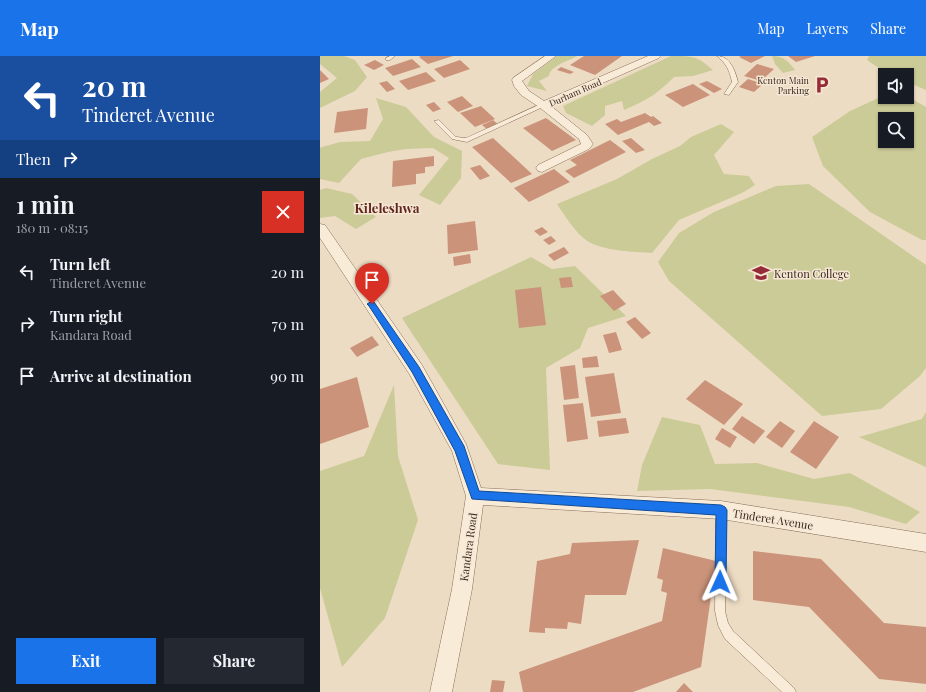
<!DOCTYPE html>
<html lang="en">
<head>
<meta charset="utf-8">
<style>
	body { margin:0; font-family:"Playfair Display",serif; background:#242831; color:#f1f3f6; height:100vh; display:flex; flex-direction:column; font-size:15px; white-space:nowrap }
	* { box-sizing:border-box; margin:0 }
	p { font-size:13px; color:#9ea1a6 }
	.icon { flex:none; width:22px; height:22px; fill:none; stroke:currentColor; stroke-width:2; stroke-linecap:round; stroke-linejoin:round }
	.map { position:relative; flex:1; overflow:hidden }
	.panel { display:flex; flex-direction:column; background:#171b24; width:320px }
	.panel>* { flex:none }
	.top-card { background:#1a4fa0; color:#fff; overflow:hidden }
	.fabs { position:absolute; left:558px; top:12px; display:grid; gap:8px }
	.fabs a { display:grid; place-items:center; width:36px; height:36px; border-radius:0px; background:#171b24; box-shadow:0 1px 3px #0004; font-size:20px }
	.pin { position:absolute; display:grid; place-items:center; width:34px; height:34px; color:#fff; margin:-41px -17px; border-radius:50% 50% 50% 0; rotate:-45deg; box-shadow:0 0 4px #0007 }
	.pin .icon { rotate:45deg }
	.me { position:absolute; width:44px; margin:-22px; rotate:1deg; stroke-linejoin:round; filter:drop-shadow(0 0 3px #0008) }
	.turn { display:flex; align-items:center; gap:14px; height:84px; padding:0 16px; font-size:18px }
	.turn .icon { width:52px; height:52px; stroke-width:2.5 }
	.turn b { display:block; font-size:28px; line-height:34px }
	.then { display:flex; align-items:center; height:38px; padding:0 16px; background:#0003; gap:8px; font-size:15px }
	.round { display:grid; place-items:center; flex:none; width:42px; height:42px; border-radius:0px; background:#242831 }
	.overview { display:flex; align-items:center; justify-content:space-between; height:68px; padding:0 16px }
	h1 { font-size:24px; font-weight:700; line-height:30px }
	.primary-button { display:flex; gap:8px; margin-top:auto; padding:8px 16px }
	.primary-button a { flex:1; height:46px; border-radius:0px; background:#1a73e8; color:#fff; font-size:16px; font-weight:700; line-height:46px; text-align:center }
	.primary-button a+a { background:#242831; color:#f1f3f6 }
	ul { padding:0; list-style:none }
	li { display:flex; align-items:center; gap:12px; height:52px; padding:0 16px }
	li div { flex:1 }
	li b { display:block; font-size:15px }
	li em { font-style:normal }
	header { display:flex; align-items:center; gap:24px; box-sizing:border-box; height:56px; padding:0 20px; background:#1a73e8; color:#fff }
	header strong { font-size:19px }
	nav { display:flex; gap:22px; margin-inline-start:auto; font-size:14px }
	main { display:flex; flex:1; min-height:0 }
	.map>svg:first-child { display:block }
	.green { fill:#cbcb98; fill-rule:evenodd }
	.building { fill:#cb937a }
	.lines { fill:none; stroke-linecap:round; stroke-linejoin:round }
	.service-casing { stroke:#876e5a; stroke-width:1 }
	.minor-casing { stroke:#876e5a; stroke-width:1 }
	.service { fill:#f8ebd7; fill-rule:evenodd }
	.minor { fill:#f8ebd7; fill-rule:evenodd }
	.route { fill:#1a73e8; stroke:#114b97 }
	.labels { text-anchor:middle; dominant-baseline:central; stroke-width:3; stroke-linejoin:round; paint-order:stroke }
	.far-poi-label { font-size:9px; fill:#38281e; stroke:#f5e7d3; text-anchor:end }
	.far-street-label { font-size:9px; fill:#38281e; stroke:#f5e7d3 }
	.poi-label { font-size:11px; fill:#38281e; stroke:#f5e7d3; text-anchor:start }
	.street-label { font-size:11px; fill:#38281e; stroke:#f5e7d3 }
	.far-district-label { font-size:13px; font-weight:bold; fill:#63261e; stroke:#f5e7d3 }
</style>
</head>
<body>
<header>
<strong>Map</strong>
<nav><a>Map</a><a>Layers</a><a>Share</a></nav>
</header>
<main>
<section class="panel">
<div class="top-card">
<div class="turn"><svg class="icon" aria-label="left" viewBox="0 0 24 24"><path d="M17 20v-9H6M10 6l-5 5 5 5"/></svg><div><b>20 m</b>Tinderet Avenue</div></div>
<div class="then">Then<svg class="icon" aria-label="right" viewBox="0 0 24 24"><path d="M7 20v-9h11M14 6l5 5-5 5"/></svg></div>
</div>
<div class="overview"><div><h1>1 min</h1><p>180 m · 08:15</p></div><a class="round" style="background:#d93025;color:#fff"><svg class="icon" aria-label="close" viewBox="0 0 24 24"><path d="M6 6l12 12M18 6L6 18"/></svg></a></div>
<ul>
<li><svg class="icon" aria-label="left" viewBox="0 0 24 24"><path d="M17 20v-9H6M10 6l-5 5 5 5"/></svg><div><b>Turn left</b><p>Tinderet Avenue</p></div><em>20 m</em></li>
<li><svg class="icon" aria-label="right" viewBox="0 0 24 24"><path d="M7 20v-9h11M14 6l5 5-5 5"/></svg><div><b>Turn right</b><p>Kandara Road</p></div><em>70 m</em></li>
<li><svg class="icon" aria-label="arrive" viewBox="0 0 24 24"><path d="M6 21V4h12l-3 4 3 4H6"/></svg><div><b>Arrive at destination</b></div><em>90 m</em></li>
</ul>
<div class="primary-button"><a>Exit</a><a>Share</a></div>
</section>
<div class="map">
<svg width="606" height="636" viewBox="0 0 606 636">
	<rect width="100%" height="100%" fill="#eddcc4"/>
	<g class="green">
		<path d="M0 0H24L35 4 47 21 35 35 0 52V36L17 22 0 8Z"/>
		<path d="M237 0H257C247 6 231 9 229 20L219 25 227 35 207 30 213 18Z"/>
		<path d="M351 0C374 0 377 0 393 14L373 20 354 21C336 39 327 44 304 54L302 45 285 50V59L272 70 246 57 243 50Z"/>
		<path d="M452 0C464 0 468 5 475 14L463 17 455 8Z"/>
		<path d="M549 0H606V34L587 26V19H569L547 4Z"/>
		<path d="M565 39V41H587V40L606 51V184H602L550 156 503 110 492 81 530 55ZM565 63H587V85H565Z"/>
		<path d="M56 42 86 51 114 81 142 95 141 122 120 149 99 139 129 102 113 92 86 93 68 96 41 103 19 127 0 123V92L2 91 20 86 50 85 63 63Z"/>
		<path d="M401 68 414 76 394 99 404 118 429 120 435 129 422 137 359 164 332 197C315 196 287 195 271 187 258 181 245 160 237 148L297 123 332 103 360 90 371 81Z"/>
		<path d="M489 128 606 209V312L600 320 561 353 502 360 349 225 338 206 359 177 394 156 456 130Z"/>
		<path d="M6 132 32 138 56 161 36 173 15 160 0 162V134Z"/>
		<path d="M211 201 232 213 255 210 306 260 268 272 260 292 226 312 230 414 178 408 82 262Z"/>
		<path d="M74 329 78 400 98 464 65 562 22 611 0 532V415L44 400Z"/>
		<path d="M606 356V411L539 381 602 363Z"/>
		<path d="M342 361 380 369 395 408 437 407 494 423 530 417 600 456 586 468 529 451 390 433 317 435 322 409Z"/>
	</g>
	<g class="building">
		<path d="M101 0H133L108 8 99 1Z"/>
		<path d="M264 0H302L275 19 250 9Z"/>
		<path d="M421 0H445L431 7 419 1Z"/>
		<path d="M468 0H495L476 6Z"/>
		<path d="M92 3 101 11 73 20 65 12Z"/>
		<path d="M55 4 64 9 54 14 44 9Z"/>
		<path d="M140 4 150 13 124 22 114 13Z"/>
		<path d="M437 8 454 13 441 25 424 20Z"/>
		<path d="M241 11 254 16 250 18 237 14Z"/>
		<path d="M0 14 9 23 0 27Z"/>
		<path d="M106 16 116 25 88 34 79 25Z"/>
		<path d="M428 23 443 28 434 36 419 31Z"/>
		<path d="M67 25 75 33 67 36 59 27Z"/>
		<path d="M387 25 402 33 394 37 379 28Z"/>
		<path d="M373 28 390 39 363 51 345 39Z"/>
		<path d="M142 40 153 50 138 56 127 46Z"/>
		<path d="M114 46 121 53 113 56 106 49Z"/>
		<path d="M161 50 175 63 155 71 140 57Z"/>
		<path d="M48 52 46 73 14 77 17 56Z"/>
		<path d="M325 57 331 61 333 60 342 67 334 70 329 66 298 79 285 68 297 63 301 66Z"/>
		<path d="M226 62 256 84 232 95 203 72Z"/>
		<path d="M173 64 180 70 168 74 162 69Z"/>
		<path d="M173 82 212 118 191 127 152 91Z"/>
		<path d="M311 82 325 94 316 97 302 85Z"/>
		<path d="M290 84 306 96 254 122 245 115 257 109 250 104Z"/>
		<path d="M114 100V110L105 111V117L96 118V128L72 131 73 105Z"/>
		<path d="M160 109 170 120 160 124 150 112Z"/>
		<path d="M234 113 250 126 209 146 194 132Z"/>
		<path d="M155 165 158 194 128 198 127 169Z"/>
		<path d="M222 171 228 176 220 180 214 175Z"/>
		<path d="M231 180 236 185 229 189 223 184Z"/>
		<path d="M244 191 249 197 234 205 228 199Z"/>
		<path d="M150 198 151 207 134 210 133 201Z"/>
		<path d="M251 221 253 231 241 232 239 222Z"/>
		<path d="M221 231 226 269 199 272 195 234Z"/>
		<path d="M293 234 306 248 294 255 280 240Z"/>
		<path d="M315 261 331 277 322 283 306 266Z"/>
		<path d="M296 276 302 294 289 297 283 279Z"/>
		<path d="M52 280 59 289 37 301 30 292Z"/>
		<path d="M277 300 279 311 263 312 262 302Z"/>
		<path d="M255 309 259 342 244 344 240 311Z"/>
		<path d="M294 317 301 357 271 361 265 321Z"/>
		<path d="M37 321 49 371 0 388V333Z"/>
		<path d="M385 324 423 348 404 369 366 343Z"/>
		<path d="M263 347 268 383 247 386 243 349Z"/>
		<path d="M422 360 445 375 434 388 412 373Z"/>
		<path d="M306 362 309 377 279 381 277 365Z"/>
		<path d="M460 365 475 375 462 392 446 381Z"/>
		<path d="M494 365 519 381 496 413 470 396Z"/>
		<path d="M402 372 417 381 410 392 395 383Z"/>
		<path d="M319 484 306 539H265L261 568 248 566 247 573 225 572V577L209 576 217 505 250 498 252 487Z"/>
		<path d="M343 492 396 505 381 611 313 636H203L199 616 342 565 347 537 341 535 343 524 337 522Z"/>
		<path d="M433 495 501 503 564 567 606 571V628L559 623 489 551 433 544Z"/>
		<path d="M172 624 185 625 183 636H170Z"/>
		<path d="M364 627 373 636H356Z"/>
	</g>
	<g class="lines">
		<g class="service-casing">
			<g id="service">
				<path d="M70 0H75L70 4H66V2Z"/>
				<path d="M397 0C410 0 415 14 418 26L409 39 404 38 412 26C409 13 407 9 397 0Z"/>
				<path d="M223 47 226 49 225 50 147 86 132 83 114 65 119 64 136 81 146 82Z"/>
				<path d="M401 450 404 451 406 454 405 555 408 567 413 575 474 632 476 636H462L405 583 398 569 395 555 396 454 398 451Z"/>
			</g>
		</g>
		<g class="minor-casing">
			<g id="minor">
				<path d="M225 0H236L202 25 209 35 224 45 328 0H341L339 2 231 50 267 79 273 88 269 93 222 116 218 115 216 112 218 109 261 88 259 83 219 51 201 39 194 30 192 24 193 22Z"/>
				<path d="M0 168 5 169 102 309 146 388 161 432 401 445 606 478V496L401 463 163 449 152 533 132 636H110L132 533 146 440 132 395 90 319 0 182Z"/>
			</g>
		</g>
		<use href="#service" class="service"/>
		<use href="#minor" class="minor"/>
	</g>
	<path class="route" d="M52 245 54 246 99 311 144 390 159 435 401 449 405 451 407 454 406 526 404 531 400 532 396 531 395 526 396 459 152 443 135 395 92 316 49 250 47 248Z"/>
	<defs>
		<g id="parking-bare" transform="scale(1.38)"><path d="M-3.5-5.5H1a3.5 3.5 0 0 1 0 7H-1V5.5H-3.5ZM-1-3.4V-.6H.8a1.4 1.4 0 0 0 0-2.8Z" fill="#952c37" stroke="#f5e7d3" stroke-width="2.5" paint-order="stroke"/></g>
		<g id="university-bare" transform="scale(1.38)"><path d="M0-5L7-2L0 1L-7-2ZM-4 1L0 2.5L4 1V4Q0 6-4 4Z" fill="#952c37" stroke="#f5e7d3" stroke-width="2.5" paint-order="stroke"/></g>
	</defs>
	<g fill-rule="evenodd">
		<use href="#parking-bare" x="502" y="29"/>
		<use href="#university-bare" x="441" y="217"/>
	</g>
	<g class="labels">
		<g class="far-poi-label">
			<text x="489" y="24">Kenton Main<tspan x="489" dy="10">Parking</tspan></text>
		</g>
		<g class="far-street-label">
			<text transform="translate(255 36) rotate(-24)">Durham Road</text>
		</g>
		<g class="poi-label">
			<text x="454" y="217">Kenton College</text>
		</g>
		<g class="street-label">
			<text transform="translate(453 463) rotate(9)">Tinderet Avenue</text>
			<text transform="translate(148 491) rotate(-82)">Kandara Road</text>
		</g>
		<g class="far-district-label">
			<text x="67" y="151">Kileleshwa</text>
		</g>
	</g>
</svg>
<div class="fabs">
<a><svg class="icon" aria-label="sound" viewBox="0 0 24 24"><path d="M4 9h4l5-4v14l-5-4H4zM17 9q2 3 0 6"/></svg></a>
<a><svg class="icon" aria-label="search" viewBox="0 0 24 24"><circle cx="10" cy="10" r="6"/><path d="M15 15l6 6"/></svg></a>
</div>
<div class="pin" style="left:52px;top:248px;background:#d93025"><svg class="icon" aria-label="arrive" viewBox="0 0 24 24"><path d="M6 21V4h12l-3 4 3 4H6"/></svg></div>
<svg class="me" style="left:400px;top:526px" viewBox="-20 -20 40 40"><path d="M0-17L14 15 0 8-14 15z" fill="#1a73e8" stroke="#fff" stroke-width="4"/></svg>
</div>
</main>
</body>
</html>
